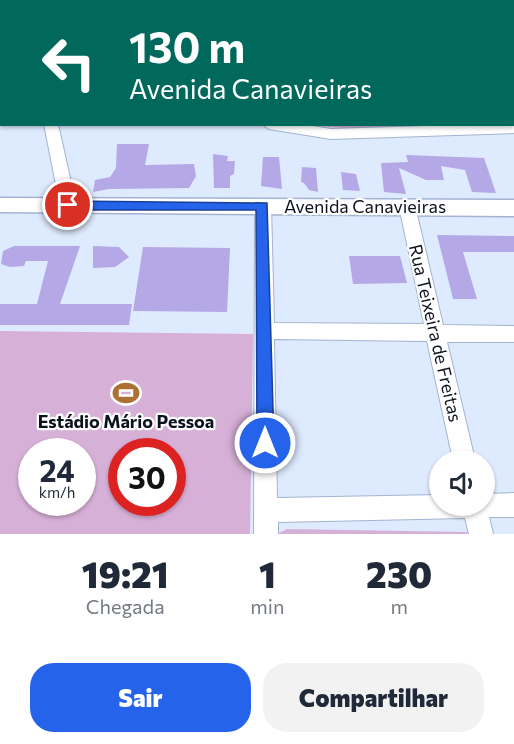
<!DOCTYPE html>
<html lang="pt">
<head>
<meta charset="utf-8">
<style>
	body { margin:0; font-family:Commissioner,sans-serif; background:#f2f2f3; color:#1f2937; height:100vh; display:flex; flex-direction:column; font-size:22px; white-space:nowrap }
	* { box-sizing:border-box; margin:0 }
	p { font-size:20px; color:#747a83 }
	.icon { flex:none; width:33px; height:33px; fill:none; stroke:currentColor; stroke-width:2; stroke-linecap:round; stroke-linejoin:round }
	.map { position:relative; height:534px; overflow:hidden }
	.drawer { display:flex; flex-direction:column; background:#fff; flex:1 }
	.drawer>* { flex:none }
	.top-card { position:absolute; left:0px; top:0px; width:514px; height:126px; box-shadow:0 2px 4px #0004; background:#00695c; color:#fff; overflow:hidden }
	.controls { position:absolute; left:429px; top:450px; display:grid; gap:12px }
	.controls a { display:grid; place-items:center; width:66px; height:66px; border-radius:50%; background:#fff; box-shadow:0 2px 4px #0004; font-size:30px }
	.speed { position:absolute; left:18px; top:438px; display:flex; gap:12px; font-size:30px; font-weight:700; text-align:center }
	.speed>* { display:grid; place-content:center; width:78px; height:78px; border-radius:50%; background:#fff; box-shadow:0 2px 4px #0004; line-height:1 }
	.speed small { font-size:15px; font-weight:400 }
	.speed .limit { border:9px solid #d22; background:#fff; color:#111 }
	.pin { position:absolute; display:grid; place-items:center; width:51px; height:51px; color:#fff; margin:-26px; border:3px solid #fff; border-radius:50%; box-shadow:0 2px 6px #0007 }
	.me { position:absolute; width:66px; margin:-33px; rotate:0deg; stroke-linejoin:round; filter:drop-shadow(0 0 4px #0008) }
	.turn { display:flex; align-items:center; gap:21px; height:126px; padding:0 30px; font-size:27px }
	.turn .icon { width:78px; height:78px; stroke-width:2.5 }
	.turn b { display:block; font-size:42px; line-height:51px }
	.eta { display:flex; justify-content:space-evenly; align-items:center; height:102px; text-align:center }
	.eta b { font-size:36px; font-weight:800; line-height:42px }
	.cta { display:flex; gap:12px; margin-top:auto; padding:12px 30px }
	.cta a { flex:1; height:69px; border-radius:24px; background:#2563eb; color:#fff; font-size:24px; font-weight:800; line-height:69px; text-align:center }
	.cta a+a { background:#f2f2f3; color:#1f2937 }
	.map>svg:first-child { display:block }
	.green { fill:#d7b0d7; fill-rule:evenodd }
	.building { fill:#b5a8e7 }
	.lines { fill:none; stroke-linecap:round; stroke-linejoin:round }
	.minor-casing { stroke:#a2b4d2; stroke-width:2 }
	.major-casing { stroke:#a2b4d2; stroke-width:3 }
	.minor { fill:#fff; fill-rule:evenodd }
	.major { fill:#fff; fill-rule:evenodd }
	.route { fill:#2563eb; stroke:#184099; stroke-width:1.5 }
	.labels { text-anchor:middle; dominant-baseline:central; stroke-width:4.5; stroke-linejoin:round; paint-order:stroke }
	.street-label { font-size:18px; fill:#0c121d; stroke:#fff }
	.poi-label { font-size:18px; font-weight:bold; fill:#0c121d; stroke:#fff }
</style>
</head>
<body>
<div class="map">
<svg width="514" height="534" viewBox="0 0 514 534">
	<rect width="100%" height="100%" fill="#deeafd"/>
	<g class="green">
		<path d="M305 125H496L357 129Z"/>
		<path d="M0 331 253 334 250 534H0ZM32 452H82V502H32ZM122 452H172V502H122Z"/>
		<path d="M287 529 466 532 469 534H277Z"/>
	</g>
	<g class="building">
		<path d="M117 144H149L145 165 194 164 196 176 189 188 109 189 93 192 95 180 110 177 116 168Z"/>
		<path d="M213 154 228 156 227 161H235L234 174 230 176V188H214Z"/>
		<path d="M406 155 484 158 496 193 472 192 465 170 441 166 444 180H426L399 168 406 194 384 192 381 163 408 162Z"/>
		<path d="M263 157H279L282 189 261 186Z"/>
		<path d="M302 167 316 168 318 192 309 190 304 183 301 182Z"/>
		<path d="M341 172 356 174 360 191 343 190Z"/>
		<path d="M437 235 514 236V252H463L477 299H453Z"/>
		<path d="M14 246H80L60 304H132L129 325H0V304H37L48 261H26L24 266 10 267 1 264 3 251Z"/>
		<path d="M93 246 119 247 129 257 115 267 93 268Z"/>
		<path d="M143 247 230 248 227 312 133 311Z"/>
		<path d="M349 256H400L407 283 353 284Z"/>
	</g>
	<g class="lines">
		<g class="minor-casing">
			<g id="minor">
				<path d="M174 0H186L173 2Z"/>
				<path d="M514 123V133L331 139 269 129 262 124H301L331 129Z"/>
				<path d="M44 124H58L76 205 74 209H62L60 205Z"/>
				<path d="M263 200 271 206 274 323 424 324 399 206 407 200 415 206 443 325 514 326V342H447L475 460H453L427 341 274 339 277 498 440 495V506H484V494L514 493V517H489L493 534H469L465 518 278 522V534H254L255 206Z"/>
			</g>
		</g>
		<g class="major-casing">
			<g id="major">
				<path d="M26 0H40L25 2Z"/>
				<path d="M2 60V73H0V61Z"/>
				<path d="M0 198 514 200V216L0 212Z"/>
			</g>
		</g>
		<use href="#minor" class="minor"/>
		<use href="#major" class="major"/>
	</g>
	<path class="route" d="M68 201 267 203 274 443 271 449 265 451 259 449 257 443 256 210H68L62 205Z"/>
	<defs>
		<g id="stadium-bare" transform="scale(2.07)"><path d="M0-5a6.5 5 0 1 0 0 10a6.5 5 0 1 0 0-10ZM-3.5-1.8h7v3.6h-7Z" fill="#ad7034" stroke="#fff" stroke-width="2.5" paint-order="stroke"/></g>
	</defs>
	<g fill-rule="evenodd">
		<use href="#stadium-bare" x="126" y="393"/>
	</g>
	<g class="labels">
		<g class="street-label">
			<text x="365" y="206">Avenida Canavieiras</text>
			<text transform="translate(436 333) rotate(77)">Rua Teixeira de Freitas</text>
		</g>
		<g class="poi-label">
			<text x="126" y="421">Estádio Mário Pessoa</text>
		</g>
	</g>
</svg>
<div class="controls">
<a><svg class="icon" aria-label="sound" viewBox="0 0 24 24"><path d="M4 9h4l5-4v14l-5-4H4zM17 9q2 3 0 6"/></svg></a>
</div>
<div class="speed"><div>24<small>km/h</small></div><div class="limit">30</div></div>
<div class="pin" style="left:68px;top:205px;background:#d93025"><svg class="icon" aria-label="arrive" viewBox="0 0 24 24"><path d="M6 21V4h12l-3 4 3 4H6"/></svg></div>
<svg class="me" style="left:265px;top:443px" viewBox="-20 -20 40 40"><circle r="17" fill="#2563eb" stroke="#fff" stroke-width="3"/><path d="M0-11L8 9 0 5-8 9z" fill="#fff"/></svg>
<div class="top-card">
<div class="turn"><svg class="icon" aria-label="left" viewBox="0 0 24 24"><path d="M17 20v-9H6M10 6l-5 5 5 5"/></svg><div><b>130 m</b>Avenida Canavieiras</div></div>
</div>
</div>
<section class="drawer">
<div class="eta">
<div><b>19:21</b><p>Chegada</p></div>
<div><b>1</b><p>min</p></div>
<div><b>230</b><p>m</p></div>
</div>
<div class="cta"><a>Sair</a><a>Compartilhar</a></div>
</section>
</body>
</html>
